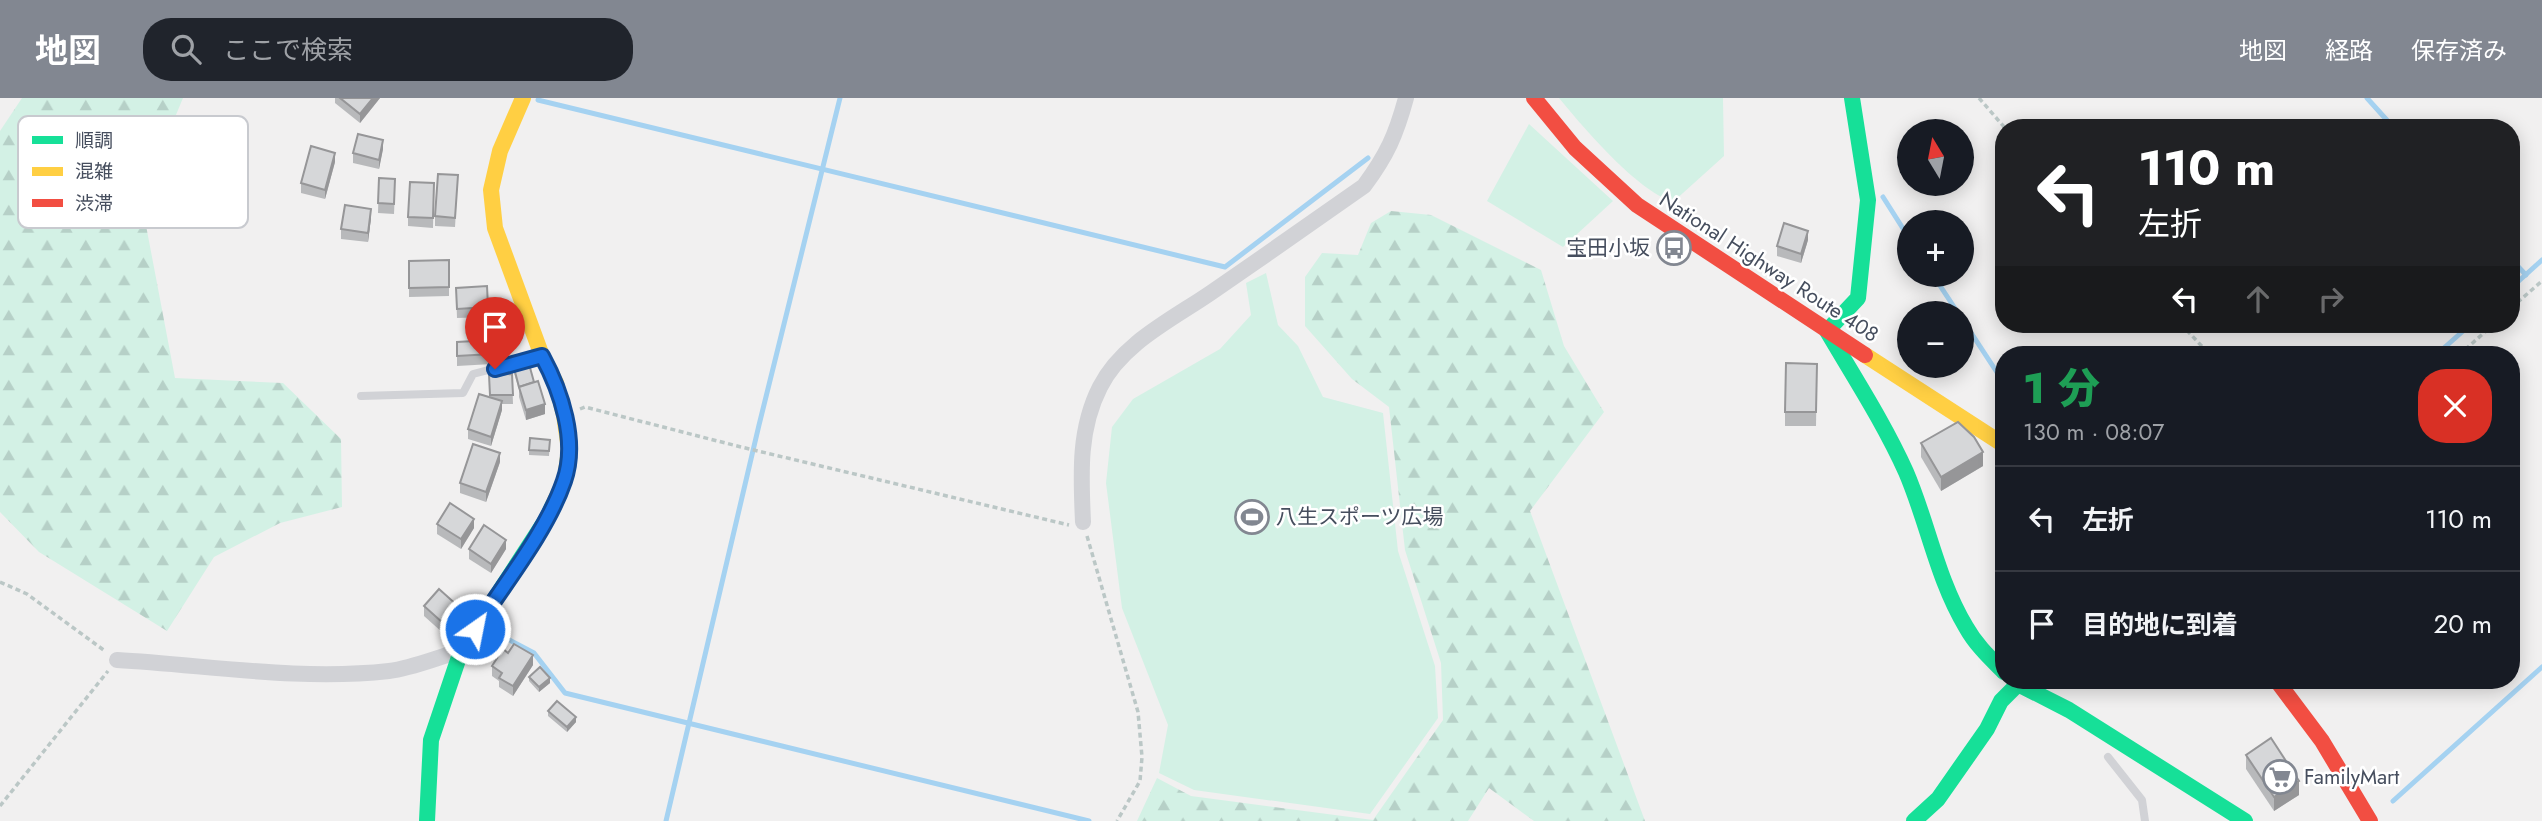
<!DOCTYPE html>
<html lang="ja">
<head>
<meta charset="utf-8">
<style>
	body { margin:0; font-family:Jost,"Noto Sans JP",sans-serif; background:#20242c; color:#f1f3f6; height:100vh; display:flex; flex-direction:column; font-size:26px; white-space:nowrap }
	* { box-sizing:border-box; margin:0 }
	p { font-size:23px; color:#9ea1a6 }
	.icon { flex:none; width:38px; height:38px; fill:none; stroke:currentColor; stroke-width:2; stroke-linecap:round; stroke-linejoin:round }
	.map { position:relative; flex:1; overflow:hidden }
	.panel { position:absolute; left:1995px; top:248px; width:525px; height:343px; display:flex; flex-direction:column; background:#171b24; border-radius:28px; box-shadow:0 4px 18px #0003 }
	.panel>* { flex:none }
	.top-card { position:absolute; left:1995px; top:21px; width:525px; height:214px; border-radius:28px; box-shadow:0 4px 18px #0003; background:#202124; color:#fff; overflow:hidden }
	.needle { width:46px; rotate:350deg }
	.controls { position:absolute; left:1897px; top:21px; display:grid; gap:14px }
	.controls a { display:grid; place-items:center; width:77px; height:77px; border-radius:50%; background:#171b24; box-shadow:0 4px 18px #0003; font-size:35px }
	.pin { position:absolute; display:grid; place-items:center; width:60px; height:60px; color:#fff; margin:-72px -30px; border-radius:50% 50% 50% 0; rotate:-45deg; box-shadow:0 0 7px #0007 }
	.pin .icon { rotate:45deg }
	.me { position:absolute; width:77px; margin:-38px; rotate:33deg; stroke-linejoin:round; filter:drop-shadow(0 0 5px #0008) }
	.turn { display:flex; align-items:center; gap:24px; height:147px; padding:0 28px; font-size:32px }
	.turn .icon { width:91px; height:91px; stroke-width:2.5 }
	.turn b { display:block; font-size:49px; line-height:60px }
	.lanes { display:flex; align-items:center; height:66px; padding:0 28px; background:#0003; justify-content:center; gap:35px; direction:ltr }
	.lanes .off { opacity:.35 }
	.round { display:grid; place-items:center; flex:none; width:74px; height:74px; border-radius:28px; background:#20242c }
	.overview { display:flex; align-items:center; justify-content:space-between; height:119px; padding:0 28px }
	h1 { font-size:42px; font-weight:800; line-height:52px; color:#1e9e55 }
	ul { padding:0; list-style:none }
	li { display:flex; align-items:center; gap:21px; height:105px; padding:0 28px; border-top:2px solid #363941 }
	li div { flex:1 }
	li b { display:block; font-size:26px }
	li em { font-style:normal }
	header { display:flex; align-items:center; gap:42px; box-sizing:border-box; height:98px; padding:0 35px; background:#828791; color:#fff }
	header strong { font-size:33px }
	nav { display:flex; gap:38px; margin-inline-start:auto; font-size:24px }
	.search { width:490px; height:63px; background:#20242c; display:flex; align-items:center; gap:18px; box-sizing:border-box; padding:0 24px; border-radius:28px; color:#9ea1a6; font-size:26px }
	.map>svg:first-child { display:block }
	.green { fill:#d3f1e5 }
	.forest { fill:url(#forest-firs) }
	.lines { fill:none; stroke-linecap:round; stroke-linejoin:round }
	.stream { stroke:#a5d2f1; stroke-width:5 }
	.path { stroke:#bbc7c6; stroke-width:3.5; stroke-dasharray:5 3.5; stroke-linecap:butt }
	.lane { stroke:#d1d2d6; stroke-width:8 }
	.street { stroke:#d1d2d6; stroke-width:16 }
	.fast { stroke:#16e098; stroke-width:16 }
	.slow { stroke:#ffcf43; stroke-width:16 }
	.jam { stroke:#f24e42; stroke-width:16 }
	.wall { fill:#b8b9bb }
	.shaded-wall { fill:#969698 }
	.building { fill:#d6d7d9; stroke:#969698; stroke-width:2 }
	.route-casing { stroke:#114b97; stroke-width:18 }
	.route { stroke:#1a73e8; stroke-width:12 }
	.labels { text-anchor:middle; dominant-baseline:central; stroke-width:5; stroke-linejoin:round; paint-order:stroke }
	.poi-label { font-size:21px; fill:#464e5e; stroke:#fff; text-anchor:start }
	.street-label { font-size:21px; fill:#464e5e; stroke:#fff }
	.key { fill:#fff; stroke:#c8cacf; stroke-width:2 }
	.key-label { font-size:19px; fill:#464e5e }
</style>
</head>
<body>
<header>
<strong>地図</strong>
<div class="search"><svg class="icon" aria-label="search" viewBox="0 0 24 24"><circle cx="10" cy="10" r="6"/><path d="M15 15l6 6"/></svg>ここで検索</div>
<nav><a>地図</a><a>経路</a><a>保存済み</a></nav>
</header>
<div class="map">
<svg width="2542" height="723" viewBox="0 0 2542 723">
	<defs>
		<pattern id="forest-firs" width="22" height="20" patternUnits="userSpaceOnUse" patternTransform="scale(1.75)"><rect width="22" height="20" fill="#d3f1e5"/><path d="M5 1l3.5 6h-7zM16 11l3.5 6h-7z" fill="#b6d0c7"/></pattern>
	</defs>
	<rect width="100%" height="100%" fill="#f1f0f0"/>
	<g class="green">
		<path d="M1559 0H1723L1724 58 1673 104C1637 93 1583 29 1559 0Z"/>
		<path d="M1529 26 1613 103 1563 149 1487 103Z"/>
		<path d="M1266 175 1278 227 1298 248 1323 299 1383 315 1398 453 1435 568 1438 620 1370 716 1194 692 1159 675 1168 627 1122 510 1106 385 1112 329 1133 301 1220 251 1251 217 1246 185Z"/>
	</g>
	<g class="forest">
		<path d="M22 0H183L141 101 175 280 283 285 341 341 342 409 280 425 214 459 167 533 39 454 0 414V33Z"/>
		<path d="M1391 113 1431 117 1541 172 1564 248 1604 314 1530 413 1645 723H1534L1489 690 1468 723H1137L1157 680 1191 698 1373 722 1443 622 1441 565 1405 452 1389 309 1352 281 1305 228V179L1322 155 1358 157 1371 125Z"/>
	</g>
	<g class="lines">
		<g class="stream">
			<path d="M2367 0 2394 30"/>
			<path d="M538 2 1225 169 1368 60"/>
			<path d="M1883 99 1909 140"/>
			<path d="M2511 161 2526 177"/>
			<path d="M1933 177 1958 215"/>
			<path d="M2511 190 2542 162"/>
			<path d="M1962 221 2004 285"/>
			<path d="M2436 257 2471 226"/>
			<path d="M498 536 534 555 565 595 1089 723"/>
			<path d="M2393 703 2542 569"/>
			<path d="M666 723 759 327 840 0"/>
		</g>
		<g class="path">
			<path d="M1979 0 2005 30"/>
			<path d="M2511 210 2542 183"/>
			<path d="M2181 226 2210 257"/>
			<path d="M2459 257 2494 226"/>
			<path d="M580 311 585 309 741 349 1069 427"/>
			<path d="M1087 438 1138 614 1142 659 1140 683 1117 723"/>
			<path d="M0 484 27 496 105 553"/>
			<path d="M0 708 108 573"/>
		</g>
		<g class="lane">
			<path d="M361 298 463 295 473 276 539 259"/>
			<path d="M2108 659 2142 702 2145 723"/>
		</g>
		<g class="street">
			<path d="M1083 424C1081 378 1078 332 1100 289 1122 245 1173 221 1212 194 1263 159 1314 123 1364 88 1387 57 1396 37 1406 0"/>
			<path d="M117 562C207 567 299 583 389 573 413 570 438 559 461 553"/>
		</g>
		<g class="fast">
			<path d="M1852 0 1868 102 1858 200 1827 233C1854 279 1884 325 1906 374 1928 425 1937 481 1966 529 1976 547 1990 560 2004 574"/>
			<path d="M427 723 431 642 461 553 547 420 553 407"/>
			<path d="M1914 723 1938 701 1987 631 2001 603 2018 586 2069 612 2245 723"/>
		</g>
		<g class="slow">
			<path d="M523 0 500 53 491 92 495 130 542 258 556 285 564 317 569 351 565 381 553 407"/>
			<path d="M1865 257 2004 347"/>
		</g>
		<g class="jam">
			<path d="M1534 0 1575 50 1637 107 1865 257"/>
			<path d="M2277 583 2322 643 2370 723"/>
		</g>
	</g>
	<g class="wall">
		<path d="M335 0H380L360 25 335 5Z"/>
		<path d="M383 51 379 71 353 65V55Z"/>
		<path d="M335 64 325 101 301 95V85Z"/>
		<path d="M458 77 455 129 435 128V118Z"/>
		<path d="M379 80 395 91 394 116 378 115Z"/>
		<path d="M434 85 433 130 408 128V119Z"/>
		<path d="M371 120 368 144 341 141V131Z"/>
		<path d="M1808 142 1801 165 1777 158V148Z"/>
		<path d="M449 162V198L409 199V163Z"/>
		<path d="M487 188 488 219 457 220 456 190Z"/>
		<path d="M1909 226V242L1906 240V230Z"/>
		<path d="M492 242V266L457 268V244Z"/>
		<path d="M1817 266 1816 328H1785V314Z"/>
		<path d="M514 270 534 284 545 316 526 322 519 299V292L514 275Z"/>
		<path d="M512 276 513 306H502V312L491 348 468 341V331L490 299 489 277Z"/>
		<path d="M550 342 549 358 529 357V352Z"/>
		<path d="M1921 345 1983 368 1941 393 1921 359Z"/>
		<path d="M500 364 486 404 460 395V385Z"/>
		<path d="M437 426 474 430 461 451 437 436Z"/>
		<path d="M469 451H506L491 475 469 461Z"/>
		<path d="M424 508 458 518 443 535 424 518Z"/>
		<path d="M533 567 513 598 499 589V583L492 578V568Z"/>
		<path d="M529 579 550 585 539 594 529 583Z"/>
		<path d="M548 613 576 624 567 634 548 618Z"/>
		<path d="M2246 657 2299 697 2274 713 2246 671Z"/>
	</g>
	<g class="shaded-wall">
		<path d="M373 0H380L360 25V16Z"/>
		<path d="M383 42V51L379 71V62Z"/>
		<path d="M335 55V64L325 101V92Z"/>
		<path d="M371 111V120L368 144V135Z"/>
		<path d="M1808 133V142L1801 165V156Z"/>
		<path d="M502 303V312L491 348V339Z"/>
		<path d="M545 306V316L526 322V312Z"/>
		<path d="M1983 354V368L1941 393V379Z"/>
		<path d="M500 355V364L486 404V394Z"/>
		<path d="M474 421V430L461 451V441Z"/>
		<path d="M506 442V451L491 475V466Z"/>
		<path d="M458 508V518L443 535V525Z"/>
		<path d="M533 557V567L513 598V588Z"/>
		<path d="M550 580V585L539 594V589Z"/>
		<path d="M576 619V624L567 634V629Z"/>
		<path d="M2299 683V697L2274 713V699Z"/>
	</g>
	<g class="building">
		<path d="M340 0H373L360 16Z"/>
		<path d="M358 36 383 42 379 62 353 55Z"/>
		<path d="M311 48 335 55 325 92 301 85Z"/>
		<path d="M438 76 458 77 455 120 435 118Z"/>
		<path d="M379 80 395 81 394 106 378 105Z"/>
		<path d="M410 84 434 85 433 120 408 119Z"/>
		<path d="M345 107 371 111 368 135 341 131Z"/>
		<path d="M1784 125 1808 133 1801 156 1777 148Z"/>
		<path d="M449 162V189L409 190V163Z"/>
		<path d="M487 188 488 209 457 211 456 190Z"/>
		<path d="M1922 209 1930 215H1917Z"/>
		<path d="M492 242V256L457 258V244Z"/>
		<path d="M1786 265 1817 266 1816 314H1785Z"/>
		<path d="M529 266 534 284 519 289 514 270Z"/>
		<path d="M512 276 513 297H490L489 277Z"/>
		<path d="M538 283 545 306 526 312 519 289Z"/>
		<path d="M479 296 502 303 491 339 468 331Z"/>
		<path d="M1958 324 1974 339 1983 354 1941 379 1921 345Z"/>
		<path d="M530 340 550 342 549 353 529 352Z"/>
		<path d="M473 346 500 355 486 394 460 385Z"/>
		<path d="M450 405 474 421 461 441 437 426Z"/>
		<path d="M484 427 506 442 491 466 469 451Z"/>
		<path d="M439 491 458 508 443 525 424 508Z"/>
		<path d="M514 546 533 557 513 588 499 580 502 575 492 568 503 551 508 555Z"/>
		<path d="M540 569 550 580 539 589 529 579Z"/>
		<path d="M557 603 576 619 567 629 548 613Z"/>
		<path d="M2271 640 2299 683 2274 699 2246 657Z"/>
	</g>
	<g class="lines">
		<g class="route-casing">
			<path id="route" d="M475 531C504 486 547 433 564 383 578 343 561 293 542 258L495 271"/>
		</g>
		<use href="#route" class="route"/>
	</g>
	<defs>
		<g id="bus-ring" transform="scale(1.75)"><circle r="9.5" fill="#fff" stroke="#828791" stroke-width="1.5"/><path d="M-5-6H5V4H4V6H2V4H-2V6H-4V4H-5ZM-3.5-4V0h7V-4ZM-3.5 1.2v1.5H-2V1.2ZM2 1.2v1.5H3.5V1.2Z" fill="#828791"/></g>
		<g id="stadium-ring" transform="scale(1.75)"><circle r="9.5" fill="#fff" stroke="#828791" stroke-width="1.5"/><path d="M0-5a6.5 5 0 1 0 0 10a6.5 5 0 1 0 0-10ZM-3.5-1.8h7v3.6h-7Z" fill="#828791"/></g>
		<g id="supermarket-ring" transform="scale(1.75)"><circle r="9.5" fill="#fff" stroke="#828791" stroke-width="1.5"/><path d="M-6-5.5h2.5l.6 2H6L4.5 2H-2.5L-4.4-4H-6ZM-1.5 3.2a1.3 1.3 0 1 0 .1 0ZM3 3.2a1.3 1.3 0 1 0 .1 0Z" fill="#828791"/></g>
	</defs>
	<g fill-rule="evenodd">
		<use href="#bus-ring" x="1674" y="150"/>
		<use href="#stadium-ring" x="1252" y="419"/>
		<use href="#supermarket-ring" x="2280" y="679"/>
	</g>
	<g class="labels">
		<g class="poi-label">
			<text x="1650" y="150" text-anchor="end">宝田小坂</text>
			<text x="1276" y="419">八生スポーツ広場</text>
			<text x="2304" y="679">FamilyMart</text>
		</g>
		<g class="street-label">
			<text transform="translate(1769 169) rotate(33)">National Highway Route 408</text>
		</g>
	</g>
	<rect x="18" y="18" width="230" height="112" rx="10" class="key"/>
	<rect x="32" y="38" width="31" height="8" fill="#16e098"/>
	<rect x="32" y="69" width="31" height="9" fill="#ffcf43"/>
	<rect x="32" y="101" width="31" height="8" fill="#f24e42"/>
	<g class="key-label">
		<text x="75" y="49">順調</text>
		<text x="75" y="80">混雑</text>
		<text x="75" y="112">渋滞</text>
	</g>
</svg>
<div class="controls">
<a><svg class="needle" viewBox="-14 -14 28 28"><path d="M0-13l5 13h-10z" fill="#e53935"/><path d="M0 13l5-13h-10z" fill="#9ea1a6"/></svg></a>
<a>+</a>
<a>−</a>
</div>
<div class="pin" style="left:495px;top:271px;background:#d93025"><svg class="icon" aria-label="arrive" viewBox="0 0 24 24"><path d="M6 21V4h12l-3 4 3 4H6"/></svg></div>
<svg class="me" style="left:475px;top:531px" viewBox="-20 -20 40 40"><circle r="17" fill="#1a73e8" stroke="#fff" stroke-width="3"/><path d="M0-11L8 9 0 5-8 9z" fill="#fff"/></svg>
<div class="top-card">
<div class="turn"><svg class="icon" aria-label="left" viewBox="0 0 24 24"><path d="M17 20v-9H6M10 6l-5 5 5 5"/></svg><div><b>110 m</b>左折</div></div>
<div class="lanes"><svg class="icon" aria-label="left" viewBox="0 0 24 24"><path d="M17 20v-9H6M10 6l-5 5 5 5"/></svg><svg class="icon off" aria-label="ahead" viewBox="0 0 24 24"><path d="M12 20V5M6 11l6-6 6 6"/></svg><svg class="icon off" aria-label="right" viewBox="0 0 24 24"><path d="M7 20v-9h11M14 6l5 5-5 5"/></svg></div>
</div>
<section class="panel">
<div class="overview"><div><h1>1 分</h1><p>130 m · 08:07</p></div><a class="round" style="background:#d93025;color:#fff"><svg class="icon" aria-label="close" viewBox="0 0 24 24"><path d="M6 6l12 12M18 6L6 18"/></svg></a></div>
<ul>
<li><svg class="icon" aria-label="left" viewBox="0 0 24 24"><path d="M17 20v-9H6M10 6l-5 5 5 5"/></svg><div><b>左折</b></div><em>110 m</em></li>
<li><svg class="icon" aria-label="arrive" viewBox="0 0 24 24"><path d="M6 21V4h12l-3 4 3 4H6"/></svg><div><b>目的地に到着</b></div><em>20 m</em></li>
</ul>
</section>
</div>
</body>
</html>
